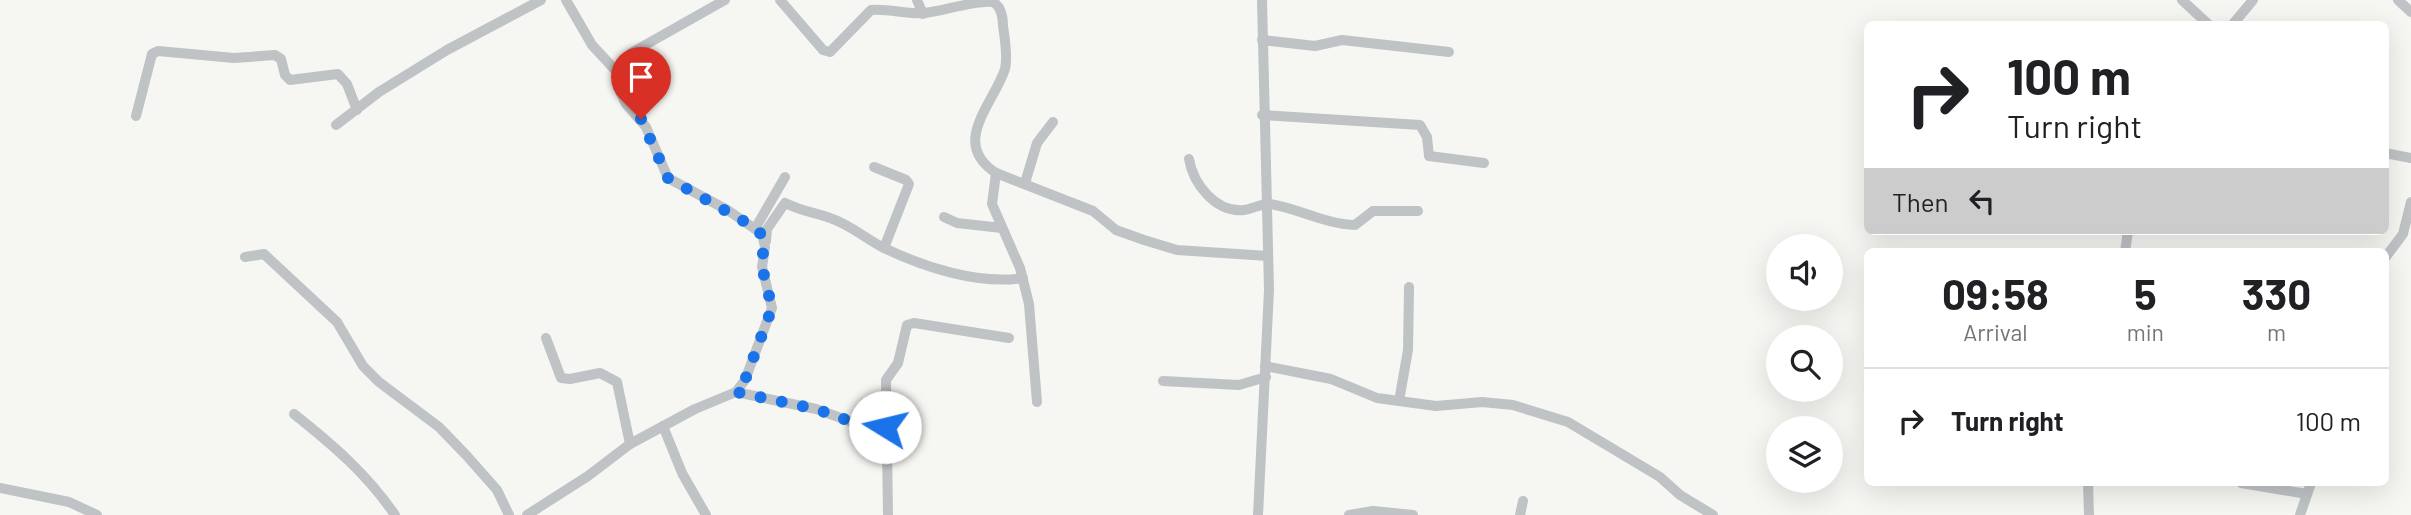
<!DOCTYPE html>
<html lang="en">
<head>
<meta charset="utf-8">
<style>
	body { margin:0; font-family:Barlow,sans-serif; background:#f6f6f6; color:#202124; height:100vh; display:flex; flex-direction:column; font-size:26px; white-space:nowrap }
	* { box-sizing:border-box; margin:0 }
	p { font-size:23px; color:#757577 }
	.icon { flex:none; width:38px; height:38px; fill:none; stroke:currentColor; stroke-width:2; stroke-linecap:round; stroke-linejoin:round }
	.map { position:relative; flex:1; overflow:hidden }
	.panel { position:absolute; left:1864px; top:248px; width:525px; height:238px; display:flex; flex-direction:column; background:#fff; border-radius:10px; box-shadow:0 7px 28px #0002 }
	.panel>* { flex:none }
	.hud { position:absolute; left:1864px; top:21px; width:525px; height:214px; border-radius:10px; box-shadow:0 7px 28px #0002; background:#fff; color:#202124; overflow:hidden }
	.controls { position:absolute; left:1766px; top:234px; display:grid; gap:14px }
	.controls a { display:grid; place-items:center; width:77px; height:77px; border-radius:50%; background:#fff; box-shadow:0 7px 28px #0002; font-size:35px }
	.pin { position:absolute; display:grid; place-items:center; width:60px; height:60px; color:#fff; margin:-72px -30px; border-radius:50% 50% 50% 0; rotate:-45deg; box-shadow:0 0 7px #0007 }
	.pin .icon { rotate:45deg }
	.me { position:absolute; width:77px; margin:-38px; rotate:279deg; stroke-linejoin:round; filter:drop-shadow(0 0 5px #0008) }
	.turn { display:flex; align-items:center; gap:24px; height:147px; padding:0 28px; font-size:32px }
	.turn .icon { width:91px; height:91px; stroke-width:2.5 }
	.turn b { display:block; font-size:49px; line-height:60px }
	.then { display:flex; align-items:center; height:66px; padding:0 28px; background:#0003; gap:14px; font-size:26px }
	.eta { display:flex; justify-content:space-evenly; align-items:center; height:119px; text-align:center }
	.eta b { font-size:42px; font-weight:700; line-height:49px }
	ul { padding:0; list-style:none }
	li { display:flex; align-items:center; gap:21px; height:105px; padding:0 28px; border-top:2px solid #e0e0e0 }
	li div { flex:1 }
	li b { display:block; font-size:26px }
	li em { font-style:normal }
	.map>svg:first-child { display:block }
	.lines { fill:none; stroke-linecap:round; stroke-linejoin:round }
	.minor { stroke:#bfc3c6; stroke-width:10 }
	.route { stroke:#1a73e8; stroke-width:12; stroke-dasharray:0 21.6 }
</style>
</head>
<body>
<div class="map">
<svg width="2411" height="515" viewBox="0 0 2411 515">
	<rect width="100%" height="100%" fill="#f6f6f3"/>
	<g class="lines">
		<g class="minor">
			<path d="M566 0 592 45 618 73"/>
			<path d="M780 0 823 50 830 52 871 10C889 8 907 15 925 13 944 11 975 0 993 2 1002 7 1003 18 1003 26 1005 39 1008 57 1005 69 993 105 950 143 996 173L1093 211 1116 230 1144 240 1177 250 1268 256"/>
			<path d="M917 0 923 14"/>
			<path d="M2182 0 2208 24"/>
			<path d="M2398 0 2411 12"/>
			<path d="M2233 24 2253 0"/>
			<path d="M1262 40 1315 46 1342 40 1449 52"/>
			<path d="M1262 115 1420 125 1427 137 1429 156 1484 163"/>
			<path d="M136 116 152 54 158 51 234 58 275 55 281 59 285 75 290 80 338 74 347 84 357 110"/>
			<path d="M336 125 379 92 447 50 541 0"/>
			<path d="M2385 153 2411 158"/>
			<path d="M1189 159C1193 183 1215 213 1244 210 1253 209 1262 203 1270 204 1300 209 1325 224 1355 225L1373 211H1418"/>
			<path d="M874 167 906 180 909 184 884 248"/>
			<path d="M996 173 992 204 1020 268 1029 304 1037 402"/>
			<path d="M1025 183 1037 143 1053 122"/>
			<path d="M944 217 957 223 1002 228"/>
			<path d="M756 227 785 177"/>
			<path d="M766 241 767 229 785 203C804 212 813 212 830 218 849 224 865 238 882 247 923 267 978 285 1023 278"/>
			<path d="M2125 252 2128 231"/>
			<path d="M245 257 264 254 337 322 363 366 379 382 439 427 467 456 497 490 509 515"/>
			<path d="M2385 258 2403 234 2411 202"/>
			<path d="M546 338 561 378 570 379 600 373 617 382 630 444"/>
			<path d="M1265 366 1331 379 1377 398 1436 406 1482 402 1513 405 1568 422 1660 477 1680 495 1713 515"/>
			<path d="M1163 381 1239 385 1266 377"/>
			<path d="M736 392 816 409 866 427H885"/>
			<path d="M1399 401 1408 350 1409 287"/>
			<path d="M294 414C333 445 367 474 395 515"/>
			<path d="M663 426 682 473 706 515"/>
			<path d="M2088 483 2089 515"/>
			<path d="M2241 483 2307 494"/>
			<path d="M0 488 69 502 97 515"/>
			<path d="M527 515 588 476 630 444 695 409 736 392 745 380 772 308 762 267 765 247 762 234 729 211 668 178 646 127 626 104 618 87V73L631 53 725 0"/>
			<path d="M888 515 886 380 898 363 907 325 914 323 1009 338"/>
			<path d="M1258 515 1269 290 1262 0"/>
			<path d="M1349 515 1373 511 1413 515"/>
			<path d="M1520 515 1523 501"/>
			<path d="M2300 515 2311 483"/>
		</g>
	</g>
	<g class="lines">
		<path class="route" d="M641 119 668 178 756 228 764 238 762 267 772 308 745 380 736 392 816 409 866 427H885"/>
	</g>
</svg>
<div class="controls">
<a><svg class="icon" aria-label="sound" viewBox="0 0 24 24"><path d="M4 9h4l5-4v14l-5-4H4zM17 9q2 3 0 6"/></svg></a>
<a><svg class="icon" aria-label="search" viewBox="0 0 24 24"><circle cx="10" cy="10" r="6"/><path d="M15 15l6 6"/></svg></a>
<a><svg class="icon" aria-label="layers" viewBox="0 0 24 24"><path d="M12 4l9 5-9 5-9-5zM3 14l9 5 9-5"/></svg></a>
</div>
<div class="pin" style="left:641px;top:119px;background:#d93025"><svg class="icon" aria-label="arrive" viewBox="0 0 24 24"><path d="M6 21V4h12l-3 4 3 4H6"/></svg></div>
<svg class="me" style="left:885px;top:427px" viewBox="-20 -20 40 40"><circle r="19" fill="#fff"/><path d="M0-13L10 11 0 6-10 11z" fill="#1a73e8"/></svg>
<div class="hud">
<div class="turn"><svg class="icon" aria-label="right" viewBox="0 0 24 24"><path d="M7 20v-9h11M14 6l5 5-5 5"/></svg><div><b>100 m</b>Turn right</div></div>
<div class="then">Then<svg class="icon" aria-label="left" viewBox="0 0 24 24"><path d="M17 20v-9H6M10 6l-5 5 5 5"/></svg></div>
</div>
<section class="panel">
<div class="eta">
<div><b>09:58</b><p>Arrival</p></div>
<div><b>5</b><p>min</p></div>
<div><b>330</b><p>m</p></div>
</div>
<ul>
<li><svg class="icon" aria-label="right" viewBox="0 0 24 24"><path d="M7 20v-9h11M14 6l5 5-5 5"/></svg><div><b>Turn right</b></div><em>100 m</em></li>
</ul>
</section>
</div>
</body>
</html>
